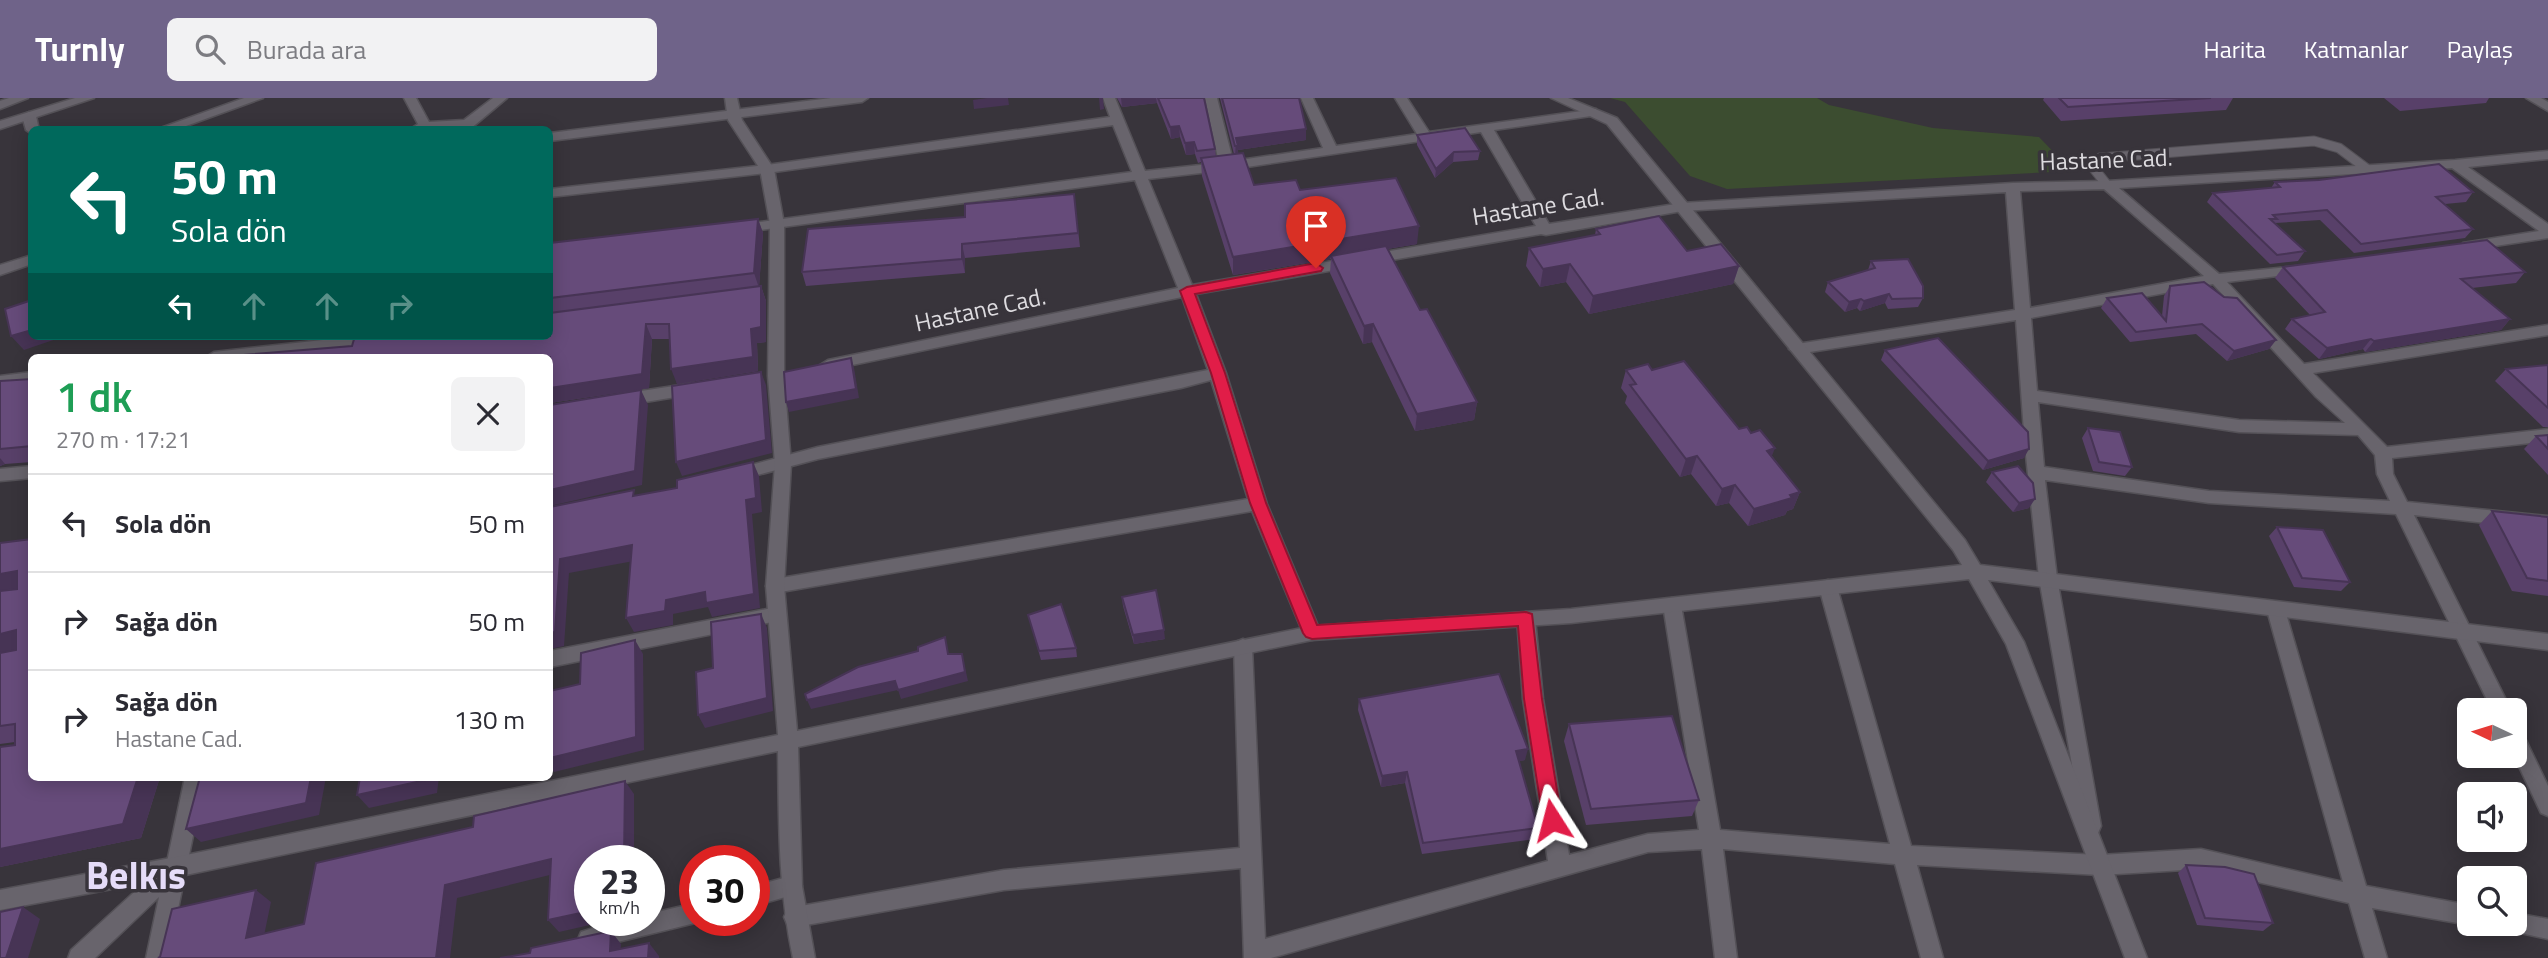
<!DOCTYPE html>
<html lang="tr">
<head>
<meta charset="utf-8">
<style>
	body { margin:0; font-family:"Titillium Web",sans-serif; background:#f2f2f3; color:#2b2b33; height:100vh; display:flex; flex-direction:column; font-size:26px; white-space:nowrap }
	* { box-sizing:border-box; margin:0 }
	p { font-size:23px; color:#7c7c81 }
	.icon { flex:none; width:38px; height:38px; fill:none; stroke:currentColor; stroke-width:2; stroke-linecap:round; stroke-linejoin:round }
	.map { position:relative; flex:1; overflow:hidden }
	.panel { position:absolute; left:28px; top:256px; width:525px; height:427px; display:flex; flex-direction:column; background:#fff; border-radius:10px; box-shadow:0 4px 18px #0003 }
	.panel>* { flex:none }
	.top-card { position:absolute; left:28px; top:28px; width:525px; height:214px; border-radius:10px; box-shadow:0 4px 18px #0003; background:#00695c; color:#fff; overflow:hidden }
	.needle { width:46px; rotate:274deg }
	.tools { position:absolute; left:2457px; top:600px; display:grid; gap:14px }
	.tools a { display:grid; place-items:center; width:70px; height:70px; border-radius:10px; background:#fff; box-shadow:0 4px 18px #0003; font-size:35px }
	.speed { position:absolute; left:574px; top:747px; display:flex; gap:14px; font-size:35px; font-weight:700; text-align:center }
	.speed>* { display:grid; place-content:center; width:91px; height:91px; border-radius:50%; background:#fff; box-shadow:0 4px 18px #0003; line-height:1 }
	.speed small { font-size:18px; font-weight:400 }
	.speed .limit { border:10px solid #d22; background:#fff; color:#111 }
	.pin { position:absolute; display:grid; place-items:center; width:60px; height:60px; color:#fff; margin:-72px -30px; border-radius:50% 50% 50% 0; rotate:-45deg; box-shadow:0 0 7px #0007 }
	.pin .icon { rotate:45deg }
	.me { position:absolute; width:77px; margin:-38px; rotate:351deg; stroke-linejoin:round; filter:drop-shadow(0 0 5px #0008) }
	.turn { display:flex; align-items:center; gap:24px; height:147px; padding:0 28px; font-size:32px }
	.turn .icon { width:91px; height:91px; stroke-width:2.5 }
	.turn b { display:block; font-size:49px; line-height:60px }
	.lanes { display:flex; align-items:center; height:66px; padding:0 28px; background:#0003; justify-content:center; gap:35px; direction:ltr }
	.lanes .off { opacity:.35 }
	.round { display:grid; place-items:center; flex:none; width:74px; height:74px; border-radius:10px; background:#f2f2f3 }
	.head { display:flex; align-items:center; justify-content:space-between; height:119px; padding:0 28px }
	h1 { font-size:42px; font-weight:600; line-height:52px; color:#1e9e55 }
	ul { padding:0; list-style:none }
	li { display:flex; align-items:center; gap:21px; height:98px; padding:0 28px; border-top:2px solid #e1e1e2 }
	li div { flex:1 }
	li b { display:block; font-size:26px }
	li em { font-style:normal }
	header { display:flex; align-items:center; gap:42px; box-sizing:border-box; height:98px; padding:0 35px; background:#6f6389; color:#fff }
	header strong { font-size:33px }
	nav { display:flex; gap:38px; margin-inline-start:auto; font-size:24px }
	.search { width:490px; height:63px; background:#f2f2f3; display:flex; align-items:center; gap:18px; box-sizing:border-box; padding:0 24px; border-radius:10px; color:#7c7c81; font-size:26px }
	.map>svg:first-child { display:block }
	.green { fill:#3c4d30 }
	.lines { fill:none; stroke-linecap:round; stroke-linejoin:round }
	.lane-casing { stroke:#545157; stroke-width:11 }
	.street-casing { stroke:#545157; stroke-width:3 }
	.secondary-casing { stroke:#545157; stroke-width:3 }
	.lane { stroke:#68646c; stroke-width:9 }
	.street { fill:#68646c; fill-rule:evenodd }
	.secondary { fill:#68646c; fill-rule:evenodd }
	.wall { fill:#584069 }
	.shaded-wall { fill:#473455 }
	.building { fill:#664b7a; stroke:#473455; stroke-width:2 }
	.route { fill:#e11d48; stroke:#92132f; stroke-width:2 }
	.labels { text-anchor:middle; dominant-baseline:central; stroke-width:7; stroke-linejoin:round; paint-order:stroke }
	.street-label { font-size:24px; fill:#dddbdf; stroke:#38343b }
	.near-district-label { font-size:38px; font-weight:bold; fill:#e5dcf8; stroke:#38343b }
</style>
</head>
<body>
<header>
<strong>Turnly</strong>
<div class="search"><svg class="icon" aria-label="search" viewBox="0 0 24 24"><circle cx="10" cy="10" r="6"/><path d="M15 15l6 6"/></svg>Burada ara</div>
<nav><a>Harita</a><a>Katmanlar</a><a>Paylaş</a></nav>
</header>
<div class="map">
<svg width="2548" height="860" viewBox="0 0 2548 860">
	<rect width="100%" height="100%" fill="#38343b"/>
	<path class="green" d="M1610 0H1817L1829 7 1933 30 2039 39 2072 73 1727 91 1690 78 1625 4Z"/>
	<g class="lines">
		<g class="lane-casing">
			<path id="lane" d="M2107 87 2091 67 2100 60 2314 43 2339 50 2367 71"/>
		</g>
		<g class="street-casing">
			<g id="street">
				<path d="M244 0H263L175 32H155Z"/>
				<path d="M404 0H416L429 24 464 22 493 0H507L469 32H409L418 26Z"/>
				<path d="M831 0H868L862 4 550 43V35Z"/>
				<path d="M1103 0H1115L1145 73 1219 65 1205 0H1217L1233 63 1323 50 1301 0H1313L1336 48 1417 36 1395 0H1407L1429 34 1596 11V17L1591 18 1494 32 1549 126 1682 105 2013 85 2107 83 2455 62 2548 53V61L2468 69 2548 126V140L2468 152 2461 148 2463 145 2539 133 2452 70 2119 90 2219 176 2307 167 2309 170 2302 175 2227 184 2304 266 2548 227V237L2313 275 2387 349 2548 331V343L2392 360 2393 376 2407 404 2548 418V432L2414 417 2511 612H2492L2396 416 2209 405 2045 382 2057 480 2101 728 2098 735 2091 737 2084 735 2039 480 2025 348 2016 222 1797 256 1789 251 1797 246 2015 212 2006 94 1682 113 1546 137 1541 136 1196 196 1226 275 1267 406 1321 535 1319 540 1312 542 1305 540 1303 535 1252 413 775 495 769 493 766 488 769 483 775 481 1248 401 1211 282 1181 290 818 361 735 383 727 377 729 373 818 349 1208 272 1182 199 828 272 820 267 828 262 1178 190 1135 82 738 135 731 131 738 127 1132 74 1113 27 767 75 550 99V91L767 67 1110 19ZM1481 34 1536 128 1192 187 1148 81 1227 72ZM2104 91 2204 178 2030 210 2020 93ZM2213 186 2316 299 2345 325 2239 322 2037 293 2031 220ZM2038 304 2239 334 2358 337 2375 357 2377 376 2390 403 2209 393 2044 369Z"/>
				<path d="M29 14 36 18 39 32H32V36L26 32 22 18Z"/>
				<path d="M32 157V166L0 177V167Z"/>
				<path d="M359 238H414L406 243 262 259H206L214 254Z"/>
				<path d="M32 274V284L0 288V278Z"/>
				<path d="M694 285 702 291 700 295 621 308 613 302 621 296Z"/>
				<path d="M32 368V380L0 383V371Z"/>
				<path d="M1828 482 1834 484 1837 489 1911 748 2100 757 2201 751 2343 784 2267 512 2269 507 2276 505 2283 507 2285 512 2366 788 2469 807V826H2472L2469 827 2372 810 2387 860H2365L2349 805 2201 771 2100 777 1917 767 1943 860H1921L1895 766 1723 751 1737 860H1715L1702 751 1648 754 1271 860H1244L1241 770 1004 792 795 829 787 826 784 819 787 812 795 809 1004 772 1240 750 1234 549 1236 544 1243 541 1250 544 1252 549 1265 841 1548 763 1523 601 1517 521 1519 516 1526 514 1533 516 1535 521 1543 601 1569 757 1648 736 1699 732 1663 507 1666 502 1672 500 1678 502 1681 507 1720 732 1890 746 1819 489 1822 484Z"/>
				<path d="M777 509 784 511 786 516 784 521 777 523 550 569V553Z"/>
				<path d="M2515 632 2522 634 2548 688V718L2541 715 2514 658Z"/>
				<path d="M185 679H205L168 860H146L159 799 95 860H68L71 852 167 764Z"/>
				<path d="M791 778 799 781 802 788 799 795 754 808V788Z"/>
				<path d="M695 805V822H702L695 825 589 851 581 848 578 841 581 834C604 825 626 822 649 822V816Z"/>
				<path d="M2515 815 2548 821V841L2507 832 2505 826H2515Z"/>
			</g>
		</g>
		<g class="secondary-casing">
			<g id="secondary">
				<path d="M9 0H28L0 11V3Z"/>
				<path d="M75 0H94L0 31V23Z"/>
				<path d="M725 0H737L742 22 774 71 784 126V278L791 366 784 488 797 633 1312 528 1571 511 1962 467 1953 452 1607 26 1551 0H1568L1617 20 1965 442 1980 467 2548 536V552L1988 482 2024 544 2147 860H2125L2006 546 1969 481 1571 525 1312 542 798 649 802 788 815 860H793C778 790 779 724 778 653L176 779 0 812V792L176 759 778 637 766 488 775 366 768 278 770 126 760 71 728 22Z"/>
				<path d="M2526 0H2541L2548 4V13Z"/>
			</g>
		</g>
		<use href="#lane" class="lane"/>
		<use href="#street" class="street"/>
		<use href="#secondary" class="secondary"/>
	</g>
	<g class="wall">
		<path d="M1117 0H1204L1215 51 1216 58 1234 56 1220 0H1299L1306 31V42L1238 52V55L1254 87 1300 92 1417 146 1387 151 1420 212 1477 304 1474 322 1415 333 1372 244 1363 246 1330 175 1331 161 1233 177 1202 78 1201 64 1198 65 1195 56 1186 57 1180 39 1171 41 1157 5 1122 9Z"/>
		<path d="M2044 0H2233L2226 12 2061 23 2043 2Z"/>
		<path d="M2384 0H2489L2486 5 2400 13Z"/>
		<path d="M1417 37 1480 53 1478 62 1453 64 1435 80 1417 47Z"/>
		<path d="M2275 84 2473 94 2466 104 2445 106 2473 131 2465 140 2354 155 2320 122 2275 125 2305 153 2298 163 2270 166 2207 104 2213 95 2271 90Z"/>
		<path d="M1074 96 1080 149 965 160V175L806 188 802 174 965 119Z"/>
		<path d="M758 121 763 135 759 189 761 188 766 203V244L757 245 758 273 677 286 670 241H652L649 290 550 305V145Z"/>
		<path d="M1596 131 1687 153 1739 168 1733 186 1589 216 1566 184 1540 189 1526 168 1529 150 1595 137Z"/>
		<path d="M1871 163 1923 200 1918 209 1888 211 1885 205 1860 213 1857 210 1845 214 1825 194 1828 184 1868 172Z"/>
		<path d="M2283 169 2525 174 2516 185 2472 190 2510 221 2501 232 2365 254 2363 251 2319 261 2285 231 2292 221 2310 217 2275 180Z"/>
		<path d="M2170 188 2276 242 2269 251 2227 263 2196 236 2130 244 2101 210 2107 200 2162 218 2164 198Z"/>
		<path d="M1885 252 2024 360 1983 372 1881 262Z"/>
		<path d="M2548 267V329H2543L2495 283 2506 271Z"/>
		<path d="M1626 272H1652L1739 331 1772 358 1800 394 1793 411 1787 413 1785 417 1748 428 1729 405 1716 408 1691 376 1680 379 1625 305 1627 298 1621 290Z"/>
		<path d="M32 281V364L5 366 0 368V283Z"/>
		<path d="M2088 330 2132 369 2125 378 2093 373 2082 340Z"/>
		<path d="M2548 337V377L2524 351 2536 338Z"/>
		<path d="M1992 374 2029 410 2013 414 1986 384Z"/>
		<path d="M2492 413 2548 419V498L2512 493 2479 427Z"/>
		<path d="M2277 429 2350 484 2341 493 2294 489 2269 438Z"/>
		<path d="M0 445 32 679H160L141 740 0 769V649L15 647V644L0 646Z"/>
		<path d="M1122 499 1165 541 1134 546 1123 508Z"/>
		<path d="M1028 517 1076 550 1077 559 1041 562Z"/>
		<path d="M1359 601 1525 662 1519 663 1538 730 1535 741 1422 756 1405 685 1381 689 1358 612Z"/>
		<path d="M1569 626 1699 702 1692 718 1586 727 1564 643Z"/>
		<path d="M2186 767 2273 825 2263 833 2197 827 2178 775Z"/>
	</g>
	<g class="shaded-wall">
		<path d="M987 0H1008L1009 7 974 11 973 2Z"/>
		<path d="M1099 0H1103L1104 11 1100 12Z"/>
		<path d="M1121 0H1156L1157 5 1122 9Z"/>
		<path d="M1179 28 1180 39 1171 41 1170 29Z"/>
		<path d="M1306 31V42L1238 52 1239 60H1235L1236 40Z"/>
		<path d="M1194 44 1195 56 1186 57 1185 45Z"/>
		<path d="M1454 54 1453 64 1435 80 1436 71Z"/>
		<path d="M758 121 763 135 759 190 754 175Z"/>
		<path d="M1419 128 1417 146 1332 160 1331 158 1330 161 1233 177V159Z"/>
		<path d="M962 146 965 160V175L962 161Z"/>
		<path d="M1570 166 1566 184 1540 189 1543 171Z"/>
		<path d="M1739 168 1733 186 1589 216 1593 198Z"/>
		<path d="M761 188 766 203V244L757 245 758 273 677 286 671 271 751 231Z"/>
		<path d="M1889 196 1885 205 1860 213 1864 203Z"/>
		<path d="M1861 201 1857 210 1845 214 1849 204Z"/>
		<path d="M2510 221 2501 232 2365 254 2374 243Z"/>
		<path d="M646 226 652 241 649 290 550 305V290Z"/>
		<path d="M1373 226 1372 244 1363 246 1364 228Z"/>
		<path d="M32 232V238H65L24 252 11 238Z"/>
		<path d="M2371 241 2363 251 2319 261 2327 250Z"/>
		<path d="M2276 242 2269 251 2227 263 2234 253Z"/>
		<path d="M851 260 854 270 859 300 789 314 786 304Z"/>
		<path d="M761 274 766 287 772 355 682 378 676 364Z"/>
		<path d="M641 292 648 307 642 387 550 408V392Z"/>
		<path d="M1477 304 1474 322 1415 333 1417 316Z"/>
		<path d="M1775 350 1768 368 1767 353Z"/>
		<path d="M2029 351 2024 360 1983 372 1988 363Z"/>
		<path d="M1697 358 1691 376 1680 379 1686 361Z"/>
		<path d="M0 360 5 366 0 368Z"/>
		<path d="M753 364 759 378 762 414 752 416 760 510 712 519 708 509 673 516V527L634 534 626 520 666 502 705 494 746 402Z"/>
		<path d="M1735 387 1729 405 1716 408 1722 391Z"/>
		<path d="M1800 394 1793 411 1787 413 1785 417 1748 428 1754 411Z"/>
		<path d="M2035 401 2029 410 2013 414 2019 405Z"/>
		<path d="M632 447 639 462 569 475 564 548 550 551V535L560 461Z"/>
		<path d="M17 473 32 489 0 494V476Z"/>
		<path d="M761 516 767 530 773 613 705 630 698 617Z"/>
		<path d="M16 532 32 548 0 555V536Z"/>
		<path d="M1164 532 1165 541 1134 546 1133 537Z"/>
		<path d="M635 542 643 556 644 652 554 674 550 668V660Z"/>
		<path d="M962 556 968 583 901 601 898 592 811 611 807 602 895 583Z"/>
		<path d="M1528 651 1525 662 1513 665 1516 653Z"/>
		<path d="M1407 674 1405 685 1381 689 1382 678Z"/>
		<path d="M138 679H160L141 740 0 769V751Z"/>
		<path d="M311 679H326L319 717 201 744 186 731Z"/>
		<path d="M427 679H439L437 695 369 710 357 697Z"/>
		<path d="M625 683 634 696V763H624Z"/>
		<path d="M551 761 562 774 457 800 450 860H436L445 787Z"/>
		<path d="M256 792 271 804 261 852 246 840Z"/>
		<path d="M23 809 40 821 28 860H6Z"/>
		<path d="M590 813V822H612L559 834 548 822Z"/>
		<path d="M611 833 621 846 620 860 610 853Z"/>
		<path d="M649 845 659 858V860H648Z"/>
	</g>
	<g class="building">
		<path d="M1158 0H1204L1215 51 1197 53 1194 44 1185 45 1179 28 1170 29Z"/>
		<path d="M1222 0H1299L1306 31 1236 40 1238 48H1235Z"/>
		<path d="M2059 0H2211L2068 9Z"/>
		<path d="M1465 30 1480 53 1454 54 1436 71 1417 37Z"/>
		<path d="M1243 55 1254 87 1296 82 1300 92 1396 80 1419 128 1233 159 1201 60Z"/>
		<path d="M2439 66 2473 94 2436 99 2473 131 2361 146 2327 112 2273 117 2277 121H2270L2305 153 2277 157 2213 95 2280 89 2275 84 2319 82Z"/>
		<path d="M1074 96 1078 135 962 146V161L802 174 808 131 965 119V106Z"/>
		<path d="M1659 118 1687 153 1721 146 1739 168 1593 198 1570 166 1543 171 1529 150 1600 136 1596 131Z"/>
		<path d="M758 121 754 175 550 200V145Z"/>
		<path d="M2487 142 2525 174 2461 181 2510 221 2374 243 2371 241 2327 250 2292 221 2325 214 2283 169Z"/>
		<path d="M1386 148 1420 212 1427 211 1477 304 1417 316 1373 226 1364 228 1331 158Z"/>
		<path d="M1908 161 1923 188V200L1892 201 1889 196 1864 203 1861 201 1849 204 1828 184 1875 170 1871 163Z"/>
		<path d="M2204 184 2224 199 2237 200 2276 242 2234 253 2202 226 2136 234 2107 200 2142 195 2166 223 2170 188Z"/>
		<path d="M761 188V229L751 231 753 259 671 271 669 226H646L642 276 550 290V259H218L352 248 355 238H550V215Z"/>
		<path d="M32 202V232L11 238 5 211Z"/>
		<path d="M1938 240 2028 334 2029 351 1988 363 1885 252Z"/>
		<path d="M851 260 856 291 786 304 784 274Z"/>
		<path d="M1684 263 1739 331 1747 329 1751 335 1760 332 1775 350 1767 353 1800 394 1790 397 1792 400 1754 411 1735 387 1722 391 1697 358 1686 361 1630 287 1636 286 1626 272 1648 266 1652 272Z"/>
		<path d="M2548 267V310L2506 271Z"/>
		<path d="M761 274 766 342 676 364 672 288Z"/>
		<path d="M32 281V348L0 351V283Z"/>
		<path d="M641 292 635 373 550 392V307Z"/>
		<path d="M2088 330 2120 334 2132 369 2099 364Z"/>
		<path d="M2548 337V351L2536 338Z"/>
		<path d="M753 364 756 400 746 402 754 496 706 505 705 494 666 502 665 513 626 520 632 447 560 461 555 534 550 535V409L634 392 633 398 677 390V382Z"/>
		<path d="M2018 368 2033 385 2035 401 2019 405 1992 374Z"/>
		<path d="M2492 413 2548 419V483L2527 480Z"/>
		<path d="M2277 429 2323 432 2350 484 2302 480Z"/>
		<path d="M32 441V679H138L123 726 0 751V649L15 647V626L0 628V555L16 552V532L0 536V493L17 491V473L0 476V445Z"/>
		<path d="M1156 492 1164 532 1133 537 1122 499Z"/>
		<path d="M1061 506 1076 550 1039 553 1028 517Z"/>
		<path d="M761 516 767 600 698 617 696 574 713 570 711 524Z"/>
		<path d="M945 539 948 556H962L965 574 898 592 895 583 807 602 805 596 858 569 918 553V549Z"/>
		<path d="M635 542 636 639 550 660V593L580 586 581 555Z"/>
		<path d="M1499 576 1528 651 1516 653 1538 730 1423 745 1407 674 1382 678 1359 601Z"/>
		<path d="M1672 618 1699 702 1591 711 1569 626Z"/>
		<path d="M200 679H311L306 705 186 731Z"/>
		<path d="M360 679H427L426 682 357 697Z"/>
		<path d="M625 683 624 763H590V813L548 822 551 761 445 787 436 860H158L160 859 172 811 256 792 246 840 304 826 316 765 473 729 474 718Z"/>
		<path d="M2186 767 2225 769 2254 776 2273 825 2205 820Z"/>
		<path d="M23 809 6 860H0V814Z"/>
		<path d="M611 833 610 853 649 845 648 860H500L530 855 531 850Z"/>
	</g>
	<path class="route" d="M1316 165 1323 170 1321 173 1195 196 1225 275 1266 405 1317 527 1526 514 1532 516 1542 601 1562 722 1559 727 1552 730 1546 727 1543 722 1524 601 1518 528 1312 541 1306 539 1303 535 1250 405 1211 275 1180 193 1187 189Z"/>
	<g class="labels">
		<g class="street-label">
			<text transform="translate(2106 61) rotate(-2)">Hastane Cad.</text>
			<text transform="translate(1538 108) rotate(-9)">Hastane Cad.</text>
			<text transform="translate(980 211) rotate(-12)">Hastane Cad.</text>
		</g>
		<g class="near-district-label">
			<text x="136" y="777">Belkıs</text>
		</g>
	</g>
</svg>
<div class="tools">
<a><svg class="needle" viewBox="-14 -14 28 28"><path d="M0-13l5 13h-10z" fill="#e53935"/><path d="M0 13l5-13h-10z" fill="#7c7c81"/></svg></a>
<a><svg class="icon" aria-label="sound" viewBox="0 0 24 24"><path d="M4 9h4l5-4v14l-5-4H4zM17 9q2 3 0 6"/></svg></a>
<a><svg class="icon" aria-label="search" viewBox="0 0 24 24"><circle cx="10" cy="10" r="6"/><path d="M15 15l6 6"/></svg></a>
</div>
<div class="speed"><div>23<small>km/h</small></div><div class="limit">30</div></div>
<div class="pin" style="left:1316px;top:170px;background:#d93025"><svg class="icon" aria-label="arrive" viewBox="0 0 24 24"><path d="M6 21V4h12l-3 4 3 4H6"/></svg></div>
<svg class="me" style="left:1552px;top:722px" viewBox="-20 -20 40 40"><path d="M0-17L14 15 0 8-14 15z" fill="#e11d48" stroke="#fff" stroke-width="4"/></svg>
<div class="top-card">
<div class="turn"><svg class="icon" aria-label="left" viewBox="0 0 24 24"><path d="M17 20v-9H6M10 6l-5 5 5 5"/></svg><div><b>50 m</b>Sola dön</div></div>
<div class="lanes"><svg class="icon" aria-label="left" viewBox="0 0 24 24"><path d="M17 20v-9H6M10 6l-5 5 5 5"/></svg><svg class="icon off" aria-label="ahead" viewBox="0 0 24 24"><path d="M12 20V5M6 11l6-6 6 6"/></svg><svg class="icon off" aria-label="ahead" viewBox="0 0 24 24"><path d="M12 20V5M6 11l6-6 6 6"/></svg><svg class="icon off" aria-label="right" viewBox="0 0 24 24"><path d="M7 20v-9h11M14 6l5 5-5 5"/></svg></div>
</div>
<section class="panel">
<div class="head"><div><h1>1 dk</h1><p>270 m · 17:21</p></div><a class="round"><svg class="icon" aria-label="close" viewBox="0 0 24 24"><path d="M6 6l12 12M18 6L6 18"/></svg></a></div>
<ul>
<li><svg class="icon" aria-label="left" viewBox="0 0 24 24"><path d="M17 20v-9H6M10 6l-5 5 5 5"/></svg><div><b>Sola dön</b></div><em>50 m</em></li>
<li><svg class="icon" aria-label="right" viewBox="0 0 24 24"><path d="M7 20v-9h11M14 6l5 5-5 5"/></svg><div><b>Sağa dön</b></div><em>50 m</em></li>
<li><svg class="icon" aria-label="right" viewBox="0 0 24 24"><path d="M7 20v-9h11M14 6l5 5-5 5"/></svg><div><b>Sağa dön</b><p>Hastane Cad.</p></div><em>130 m</em></li>
</ul>
</section>
</div>
</body>
</html>
